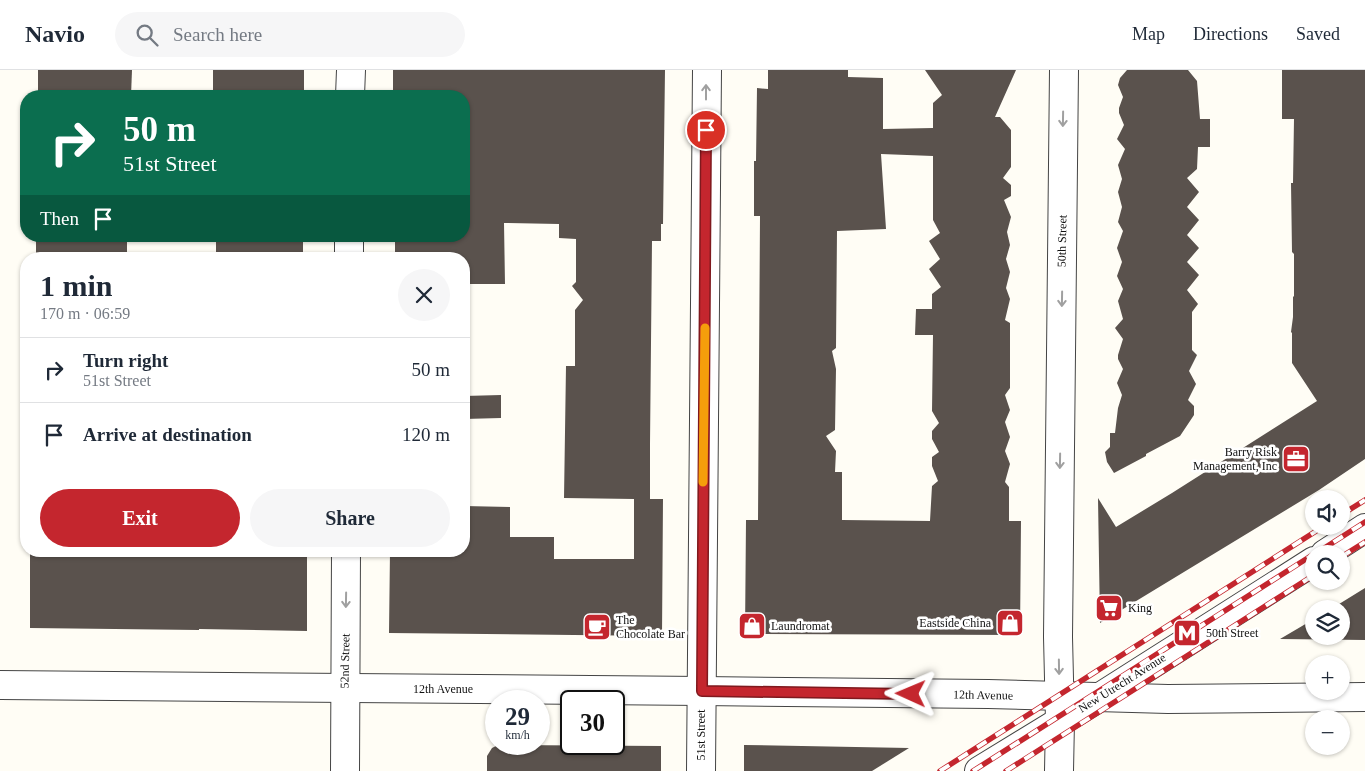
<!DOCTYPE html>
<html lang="en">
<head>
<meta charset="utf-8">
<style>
	body { margin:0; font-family:Georgia,serif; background:#f6f6f7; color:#1f2937; height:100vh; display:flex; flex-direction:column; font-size:19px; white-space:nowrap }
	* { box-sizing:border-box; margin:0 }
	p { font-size:16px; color:#747a83 }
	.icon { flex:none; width:28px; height:28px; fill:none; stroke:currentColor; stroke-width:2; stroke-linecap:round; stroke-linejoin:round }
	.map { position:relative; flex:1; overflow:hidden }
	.panel { position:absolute; left:20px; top:182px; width:450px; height:305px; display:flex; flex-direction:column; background:#fff; border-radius:20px; box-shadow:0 1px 4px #0004 }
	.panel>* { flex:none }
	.hud { position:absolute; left:20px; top:20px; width:450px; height:152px; border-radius:20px; box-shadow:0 1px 4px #0004; background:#0b6e4f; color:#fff; overflow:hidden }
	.controls { position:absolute; left:1305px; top:420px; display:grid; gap:10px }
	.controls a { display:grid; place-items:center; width:45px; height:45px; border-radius:50%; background:#fff; box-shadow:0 1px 4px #0004; font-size:25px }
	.speed { position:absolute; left:485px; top:620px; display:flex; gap:10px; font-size:25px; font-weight:700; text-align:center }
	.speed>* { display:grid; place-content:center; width:65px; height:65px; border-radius:50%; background:#fff; box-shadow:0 1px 4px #0004; line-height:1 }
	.speed small { font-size:12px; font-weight:400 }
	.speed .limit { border:2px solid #111; border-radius:8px; background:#fff; color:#111 }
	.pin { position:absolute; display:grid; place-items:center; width:42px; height:42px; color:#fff; margin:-21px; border:2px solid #fff; border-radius:50%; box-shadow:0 1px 5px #0007 }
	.me { position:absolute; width:55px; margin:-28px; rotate:271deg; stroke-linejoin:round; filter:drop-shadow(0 0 4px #0008) }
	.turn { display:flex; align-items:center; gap:18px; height:105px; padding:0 20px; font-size:22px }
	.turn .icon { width:65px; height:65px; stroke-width:2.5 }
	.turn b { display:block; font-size:35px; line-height:42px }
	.then { display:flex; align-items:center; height:48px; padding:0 20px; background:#0003; gap:10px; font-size:19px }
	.round { display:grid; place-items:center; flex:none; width:52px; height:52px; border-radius:26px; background:#f6f6f7 }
	.overview { display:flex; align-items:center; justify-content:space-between; height:85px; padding:0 20px }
	h1 { font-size:30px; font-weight:700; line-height:38px }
	.action { display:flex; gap:10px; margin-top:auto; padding:10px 20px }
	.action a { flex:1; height:58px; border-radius:30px; background:#c4262e; color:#fff; font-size:20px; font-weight:700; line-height:58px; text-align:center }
	.action a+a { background:#f6f6f7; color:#1f2937 }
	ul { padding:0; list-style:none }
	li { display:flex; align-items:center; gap:15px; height:65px; padding:0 20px; border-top:1px solid #e0e1e3 }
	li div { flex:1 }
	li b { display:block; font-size:19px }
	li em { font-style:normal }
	header { display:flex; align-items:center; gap:30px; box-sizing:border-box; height:70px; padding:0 25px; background:#fff; border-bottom:1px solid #e0e1e3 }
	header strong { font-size:24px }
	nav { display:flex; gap:28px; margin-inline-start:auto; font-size:18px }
	.search { width:350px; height:45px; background:#f6f6f7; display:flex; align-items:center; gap:12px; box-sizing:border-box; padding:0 18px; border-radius:28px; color:#747a83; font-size:19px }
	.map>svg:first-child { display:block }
	.building { fill:#5a524d; fill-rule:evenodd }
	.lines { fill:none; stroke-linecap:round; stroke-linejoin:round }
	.minor-casing { stroke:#444; stroke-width:30 }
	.minor { stroke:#fff; stroke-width:28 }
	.rail-casing { stroke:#c4262e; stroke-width:5.5 }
	.rail { stroke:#fff; stroke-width:4; stroke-dasharray:11; stroke-linecap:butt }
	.oneway { stroke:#a0a0a0 }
	.route-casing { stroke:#7f191e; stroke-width:12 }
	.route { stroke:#c4262e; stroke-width:9 }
	.slow { stroke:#f59e0b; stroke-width:9 }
	.labels { text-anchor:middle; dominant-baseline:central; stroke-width:5; stroke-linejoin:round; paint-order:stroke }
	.street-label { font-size:12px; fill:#111; stroke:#fff }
	.poi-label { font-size:12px; fill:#111; stroke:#fff; text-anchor:start }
</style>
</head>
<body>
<header>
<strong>Navio</strong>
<div class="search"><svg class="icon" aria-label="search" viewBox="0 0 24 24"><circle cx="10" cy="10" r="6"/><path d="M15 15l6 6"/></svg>Search here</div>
<nav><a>Map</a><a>Directions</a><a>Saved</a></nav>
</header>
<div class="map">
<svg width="1365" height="701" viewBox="0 0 1365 701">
	<rect width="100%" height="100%" fill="#fffdf5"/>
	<g class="building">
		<path d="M38 0H132L131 26H38Z"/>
		<rect x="213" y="0" width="91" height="26"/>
		<path d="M393 0H665L663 154H661V171H652L650 374V429H663L662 566 389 563 390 481H464V436L510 437V467H554V489H634V429L564 428 566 296H575V240L583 230 572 216 576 212V169L559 168V154L504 153 505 214H464V189H395V166H464V26H393Z"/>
		<path d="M768 0H848V7L883 8V59L933 58V33L942 25 925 0H1016L995 47H1000L1011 60V97L1003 108 1011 115V126L1004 130 1011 147 1007 162 1010 175 1006 189 1010 202 1006 218 1010 229 1005 250 1010 253V318L1005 325 1010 340 1005 352 1010 367 1005 381 1010 394 1005 412 1009 417V451H1021L1020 565 745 564 746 450H758L760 146H754V91H756L757 18 768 19ZM881 84 933 86V150L940 163 929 171 940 189 929 199 941 217 932 224V239H916L915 265H933L932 341 939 353 932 361V369L939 382 932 387V396L938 411 932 416 930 451 842 450V402H835L836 381 826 366 835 360 836 299 832 281 836 278 837 161 886 159Z"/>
		<path d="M1127 0H1188L1197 11 1200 49H1210V77H1198L1197 99 1187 108 1199 122 1187 137 1199 150 1187 165 1199 178 1187 192 1199 205 1187 220 1198 234 1192 242V280L1197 285 1189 301 1196 314 1188 330 1194 336V345L1180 366 1146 384V386L1114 403 1107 392 1105 382 1110 377V363H1115L1118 338 1122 325 1117 313 1123 299 1118 289V285L1123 269 1115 258 1123 249 1118 231 1123 219 1117 206 1122 192 1117 178 1123 161 1118 152 1122 137 1118 122 1122 109 1118 95 1125 79 1117 69 1124 55 1119 43V38L1123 27 1118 15 1120 8Z"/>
		<path d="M1282 0H1365V389L1319 420 1100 553 1098 428 1116 457 1172 423 1317 331 1292 293V263L1291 262 1293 247V227L1294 226V184L1292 182 1291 113H1293L1294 49H1282Z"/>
		<rect x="36" y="166" width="91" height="23"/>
		<rect x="216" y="166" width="87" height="23"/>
		<path d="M501 325V348L464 349V326Z"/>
		<path d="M30 481H307V561L199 559V560L30 558Z"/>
		<path d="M1365 518V570L1280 569 1314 549V566H1341V539H1331Z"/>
		<path d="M498 675 661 676V701H487V686L492 678Z"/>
		<path d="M744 675 909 678 872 701H744Z"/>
	</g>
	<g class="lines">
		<g class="minor-casing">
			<g id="minor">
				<path d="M350 26 351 0"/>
				<path d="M349 189V166"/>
				<path d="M1325 484 1365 458"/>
				<path d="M0 615 702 621 988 624 1168 629 1365 627"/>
				<path d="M345 701 346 481"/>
				<path d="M701 701 707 0"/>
				<path d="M979 701 1100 627 1314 491"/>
				<path d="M1059 701 1060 651 1058 567 1064 0"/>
			</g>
		</g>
		<use href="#minor" class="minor"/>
		<g class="rail-casing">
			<g id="rail">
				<path d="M1341 445 1365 430"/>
				<path d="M1315 484 1365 452"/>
				<path d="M1341 487 1365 472"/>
				<path d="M940 701 1324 456"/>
				<path d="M973 701 1314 484"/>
				<path d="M1006 701 1314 505"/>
			</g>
		</g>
		<use href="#rail" class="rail"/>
	</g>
	<defs><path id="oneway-shaft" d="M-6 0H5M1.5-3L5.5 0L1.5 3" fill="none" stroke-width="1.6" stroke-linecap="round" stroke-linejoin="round" transform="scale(1.25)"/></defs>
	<g class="oneway">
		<use href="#oneway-shaft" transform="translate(706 22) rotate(-90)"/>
		<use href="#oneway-shaft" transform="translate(1063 49) rotate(91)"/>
		<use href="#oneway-shaft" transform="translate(1062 229) rotate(91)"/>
		<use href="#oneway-shaft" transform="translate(1060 391) rotate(91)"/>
		<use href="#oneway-shaft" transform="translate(346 530) rotate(91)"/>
		<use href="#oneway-shaft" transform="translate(1059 597) rotate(89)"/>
	</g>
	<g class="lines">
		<g class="route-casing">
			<path id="route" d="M706 60 702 621 911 624"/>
		</g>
		<use href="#route" class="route"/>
		<path class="slow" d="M703 412 705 258"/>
	</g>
	<defs>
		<g id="office-square" transform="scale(1.4375)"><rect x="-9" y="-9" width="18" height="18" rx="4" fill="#c4262e" stroke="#fff"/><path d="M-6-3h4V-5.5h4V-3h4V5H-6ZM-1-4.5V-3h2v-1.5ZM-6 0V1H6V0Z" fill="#fff"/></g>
		<g id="supermarket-square" transform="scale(1.4375)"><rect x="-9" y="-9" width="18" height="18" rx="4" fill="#c4262e" stroke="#fff"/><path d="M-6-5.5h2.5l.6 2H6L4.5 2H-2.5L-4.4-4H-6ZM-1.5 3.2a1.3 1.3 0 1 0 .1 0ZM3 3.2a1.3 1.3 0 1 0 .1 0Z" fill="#fff"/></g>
		<g id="shop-square" transform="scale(1.4375)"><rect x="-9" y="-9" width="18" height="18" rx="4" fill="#c4262e" stroke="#fff"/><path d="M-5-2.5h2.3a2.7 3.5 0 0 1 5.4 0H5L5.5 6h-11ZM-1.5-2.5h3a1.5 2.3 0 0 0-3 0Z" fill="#fff"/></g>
		<g id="cafe-square" transform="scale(1.4375)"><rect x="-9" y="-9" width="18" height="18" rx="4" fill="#c4262e" stroke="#fff"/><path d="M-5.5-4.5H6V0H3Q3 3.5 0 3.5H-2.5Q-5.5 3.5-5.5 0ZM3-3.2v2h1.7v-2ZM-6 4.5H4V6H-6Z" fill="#fff"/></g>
		<g id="metro-square" transform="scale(1.4375)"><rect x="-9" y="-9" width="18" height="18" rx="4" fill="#c4262e" stroke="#fff"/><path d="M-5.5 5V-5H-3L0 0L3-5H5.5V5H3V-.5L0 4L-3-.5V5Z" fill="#fff"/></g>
	</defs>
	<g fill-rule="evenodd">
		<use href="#office-square" x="1296" y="389"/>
		<use href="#supermarket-square" x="1109" y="538"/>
		<use href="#shop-square" x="1010" y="553"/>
		<use href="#shop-square" x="752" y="556"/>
		<use href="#cafe-square" x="597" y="557"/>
		<use href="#metro-square" x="1187" y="563"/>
	</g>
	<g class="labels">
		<g class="street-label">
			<text transform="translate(1062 171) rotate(-89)">50th Street</text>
			<text transform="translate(345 591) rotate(-89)">52nd Street</text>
			<text transform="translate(1122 613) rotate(-32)">New Utrecht Avenue</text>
			<text x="443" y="619">12th Avenue</text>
			<text transform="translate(983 625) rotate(1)">12th Avenue</text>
			<text transform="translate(701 665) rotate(-90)">51st Street</text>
		</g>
		<g class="poi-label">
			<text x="1277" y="382" text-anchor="end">Barry Risk<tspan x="1277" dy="14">Management, Inc</tspan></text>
			<text x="1128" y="538">King</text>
			<text x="616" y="550">The<tspan x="616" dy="14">Chocolate Bar</tspan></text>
			<text x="991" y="553" text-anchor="end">Eastside China</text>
			<text x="771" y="556">Laundromat</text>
			<text x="1206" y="563">50th Street</text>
		</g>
	</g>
</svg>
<div class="controls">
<a><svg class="icon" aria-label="sound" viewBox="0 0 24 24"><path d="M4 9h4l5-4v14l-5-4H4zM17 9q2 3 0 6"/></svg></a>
<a><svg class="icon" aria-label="search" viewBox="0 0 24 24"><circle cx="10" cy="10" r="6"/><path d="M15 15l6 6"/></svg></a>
<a><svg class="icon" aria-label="layers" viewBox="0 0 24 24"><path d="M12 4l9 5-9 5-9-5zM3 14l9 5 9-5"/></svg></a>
<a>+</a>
<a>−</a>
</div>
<div class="speed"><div>29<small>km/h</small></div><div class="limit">30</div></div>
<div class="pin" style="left:706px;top:60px;background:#d93025"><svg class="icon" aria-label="arrive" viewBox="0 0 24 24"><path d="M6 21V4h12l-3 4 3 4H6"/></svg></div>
<svg class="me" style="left:911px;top:624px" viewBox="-20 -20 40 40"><path d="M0-17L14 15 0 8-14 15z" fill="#c4262e" stroke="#fff" stroke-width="4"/></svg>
<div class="hud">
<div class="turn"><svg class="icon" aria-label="right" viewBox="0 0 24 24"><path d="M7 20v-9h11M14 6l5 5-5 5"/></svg><div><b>50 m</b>51st Street</div></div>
<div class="then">Then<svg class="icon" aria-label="arrive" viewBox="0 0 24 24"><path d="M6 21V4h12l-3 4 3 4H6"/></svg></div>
</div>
<section class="panel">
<div class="overview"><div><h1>1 min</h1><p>170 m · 06:59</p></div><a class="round"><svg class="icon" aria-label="close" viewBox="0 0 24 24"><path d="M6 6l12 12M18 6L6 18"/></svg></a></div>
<ul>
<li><svg class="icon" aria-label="right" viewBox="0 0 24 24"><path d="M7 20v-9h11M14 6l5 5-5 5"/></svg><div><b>Turn right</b><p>51st Street</p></div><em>50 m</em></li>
<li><svg class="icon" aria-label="arrive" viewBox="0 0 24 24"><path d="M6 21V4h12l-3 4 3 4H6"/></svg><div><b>Arrive at destination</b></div><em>120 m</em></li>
</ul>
<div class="action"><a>Exit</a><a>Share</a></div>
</section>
</div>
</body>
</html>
